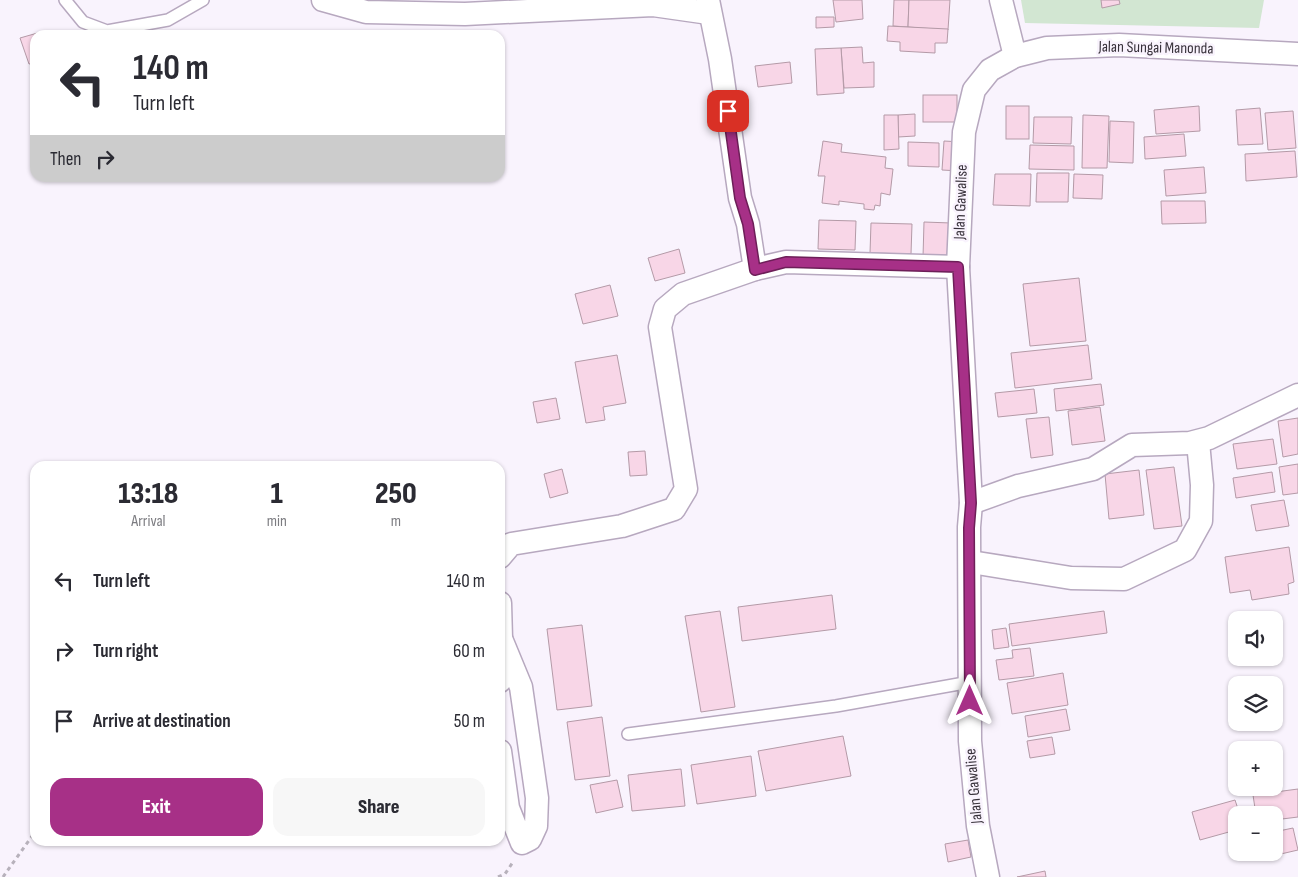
<!DOCTYPE html>
<html lang="en">
<head>
<meta charset="utf-8">
<style>
	body { margin:0; font-family:"Sofia Sans Condensed",sans-serif; background:#f7f7f7; color:#2b2b33; height:100vh; display:flex; flex-direction:column; font-size:19px; white-space:nowrap }
	* { box-sizing:border-box; margin:0 }
	p { font-size:16px; color:#7c7c81 }
	.icon { flex:none; width:28px; height:28px; fill:none; stroke:currentColor; stroke-width:2; stroke-linecap:round; stroke-linejoin:round }
	.map { position:relative; flex:1; overflow:hidden }
	.side { position:absolute; left:30px; top:461px; width:475px; height:385px; display:flex; flex-direction:column; background:#fff; border-radius:15px; box-shadow:0 1px 4px #0004 }
	.side>* { flex:none }
	.banner { position:absolute; left:30px; top:30px; width:475px; height:152px; border-radius:15px; box-shadow:0 1px 4px #0004; background:#fff; color:#2b2b33; overflow:hidden }
	.buttons { position:absolute; left:1228px; top:611px; display:grid; gap:10px }
	.buttons a { display:grid; place-items:center; width:55px; height:55px; border-radius:10px; background:#fff; box-shadow:0 1px 4px #0004; font-size:25px }
	.pin { position:absolute; display:grid; place-items:center; width:42px; height:42px; color:#fff; margin:-21px; border-radius:10px; box-shadow:0 2px 8px #0006 }
	.me { position:absolute; width:55px; margin:-28px; rotate:0deg; stroke-linejoin:round; filter:drop-shadow(0 0 4px #0008) }
	.turn { display:flex; align-items:center; gap:18px; height:105px; padding:0 20px; font-size:22px }
	.turn .icon { width:65px; height:65px; stroke-width:2.5 }
	.turn b { display:block; font-size:35px; line-height:42px }
	.then { display:flex; align-items:center; height:48px; padding:0 20px; background:#0003; gap:10px; font-size:19px }
	.eta { display:flex; justify-content:space-evenly; align-items:center; height:85px; text-align:center }
	.eta b { font-size:30px; font-weight:800; line-height:35px }
	.primary-button { display:flex; gap:10px; margin-top:auto; padding:10px 20px }
	.primary-button a { flex:1; height:58px; border-radius:15px; background:#a73087; color:#fff; font-size:20px; font-weight:800; line-height:58px; text-align:center }
	.primary-button a+a { background:#f7f7f7; color:#2b2b33 }
	ul { padding:0; list-style:none }
	li { display:flex; align-items:center; gap:15px; height:70px; padding:0 20px }
	li div { flex:1 }
	li b { display:block; font-size:19px }
	li em { font-style:normal }
	.map>svg:first-child { display:block }
	.green { fill:#d2e6d2 }
	.building { fill:#f8d6e7; stroke:#b49aa7 }
	.lines { fill:none; stroke-linecap:round; stroke-linejoin:round }
	.service-casing { stroke:#b7a8bf; stroke-width:14 }
	.minor-casing { stroke:#b7a8bf; stroke-width:25 }
	.path { stroke:#b7b1bb; stroke-width:3; stroke-dasharray:4 4; stroke-linecap:butt }
	.service { stroke:#fff; stroke-width:11 }
	.minor { stroke:#fff; stroke-width:22 }
	.route-casing { stroke:#6d1f58; stroke-width:12 }
	.route { stroke:#a73087; stroke-width:9 }
	.labels { text-anchor:middle; dominant-baseline:central; stroke-width:5; stroke-linejoin:round; paint-order:stroke }
	.street-label { font-size:16px; fill:#38323b; stroke:#f9f3fd }
</style>
</head>
<body>
<div class="map">
<svg width="1298" height="877" viewBox="0 0 1298 877">
	<rect width="100%" height="100%" fill="#f9f3fd"/>
	<path class="green" d="M1021 0H1264L1259 28 1025 23Z"/>
	<g class="building">
		<path d="M833 0H862L863 19 836 22Z"/>
		<path d="M894 0H909L908 27 893 26Z"/>
		<path d="M909 0H950L948 30 908 27Z"/>
		<path d="M1101 0H1119L1120 4 1102 8Z"/>
		<path d="M816 17H834V27L816 28Z"/>
		<path d="M888 26 948 29 947 43H935V53L900 51V42L887 41Z"/>
		<path d="M41 32V35H35V63L29 64 20 38Z"/>
		<path d="M862 47 863 63 874 62V87L844 88 841 48Z"/>
		<path d="M841 48 844 93 817 95 815 49Z"/>
		<path d="M790 62 792 83 758 87 755 66Z"/>
		<rect x="923" y="95" width="34" height="27"/>
		<rect x="1006" y="106" width="23" height="33"/>
		<path d="M1199 106 1200 131 1156 134 1154 110Z"/>
		<path d="M1260 108 1263 144 1238 145 1236 110Z"/>
		<path d="M1293 111 1296 148 1268 150 1265 113Z"/>
		<path d="M915 114V136L898 137V115Z"/>
		<path d="M884 115H898L899 149 884 150Z"/>
		<path d="M1083 115 1109 116 1107 168H1082Z"/>
		<path d="M1034 117H1072L1071 144 1033 143Z"/>
		<path d="M1110 121 1134 122 1133 163 1109 162Z"/>
		<path d="M1184 134 1186 156 1145 159 1144 137Z"/>
		<path d="M823 141 842 144 841 152 886 157 885 168 893 169 890 195 881 193 880 206 875 205 874 210 864 209V204L839 201V205L822 203 825 176H818Z"/>
		<path d="M944 141 962 142 960 171 942 170Z"/>
		<path d="M908 142 939 143V167L908 166Z"/>
		<path d="M1030 145 1074 146V170L1029 169Z"/>
		<path d="M1295 151 1297 177 1246 181 1245 154Z"/>
		<path d="M1204 167 1206 193 1166 196 1164 170Z"/>
		<path d="M1037 173H1069L1068 202H1036Z"/>
		<path d="M995 174H1031L1030 206 993 205Z"/>
		<path d="M1074 174 1103 175 1102 199 1073 198Z"/>
		<path d="M1161 201H1205L1206 223 1162 224Z"/>
		<path d="M819 220 856 221 855 250 818 249Z"/>
		<path d="M924 222 951 223 950 257H923Z"/>
		<path d="M871 223 912 224 911 254 870 253Z"/>
		<path d="M679 249 685 273 655 281 648 258Z"/>
		<path d="M1079 278 1086 341 1030 346 1023 284Z"/>
		<path d="M610 285 618 316 583 324 575 294Z"/>
		<path d="M1088 345 1092 379 1015 388 1011 353Z"/>
		<path d="M617 355 626 403 603 407 605 420 586 423 575 362Z"/>
		<path d="M1101 384 1104 405 1056 411 1054 389Z"/>
		<path d="M1034 389 1037 413 998 417 995 393Z"/>
		<path d="M556 398 560 419 537 423 533 402Z"/>
		<path d="M1100 407 1105 441 1072 445 1068 411Z"/>
		<path d="M1049 417 1053 455 1031 458 1026 419Z"/>
		<path d="M1298 418V454L1283 457 1278 421Z"/>
		<path d="M1273 439 1277 464 1237 469 1233 444Z"/>
		<path d="M645 451 647 475 630 476 628 452Z"/>
		<path d="M1298 464V493L1283 495 1279 467Z"/>
		<path d="M1174 467 1182 526 1154 529 1146 470Z"/>
		<path d="M562 469 568 493 550 498 544 474Z"/>
		<path d="M1139 470 1144 515 1109 519 1105 474Z"/>
		<path d="M1272 472 1275 492 1236 498 1233 478Z"/>
		<path d="M1284 500 1289 526 1256 531 1251 505Z"/>
		<path d="M1289 547 1294 582 1288 584 1289 594 1252 600 1250 590 1230 593 1225 557Z"/>
		<path d="M832 595 836 629 742 641 738 607Z"/>
		<path d="M720 611 735 707 701 712 685 616Z"/>
		<path d="M1104 611 1107 633 1012 646 1009 624Z"/>
		<path d="M582 625 592 706 557 710 547 629Z"/>
		<path d="M1006 628 1009 647 994 649 992 630Z"/>
		<path d="M1030 648 1034 676 999 680 996 660 1013 658 1012 650Z"/>
		<path d="M1063 673 1068 705 1012 714 1007 683Z"/>
		<path d="M1066 709 1070 730 1028 737 1025 716Z"/>
		<path d="M602 717 610 776 575 780 567 722Z"/>
		<path d="M843 736 851 776 766 791 758 751Z"/>
		<path d="M1052 737 1055 754 1030 758 1027 741Z"/>
		<path d="M751 756 756 796 697 804 691 765Z"/>
		<path d="M681 769 685 806 632 811 628 775Z"/>
		<path d="M617 780 623 807 596 813 590 785Z"/>
		<path d="M1298 789V817L1274 820V815H1256L1253 795Z"/>
		<path d="M1235 800 1240 815H1236V830L1200 840 1192 812Z"/>
		<path d="M1293 828 1298 850 1255 860 1253 852H1274V832Z"/>
		<path d="M968 840 971 857 948 862 945 844Z"/>
		<path d="M1045 871 1046 877H1017Z"/>
	</g>
	<g class="lines">
		<g class="service-casing">
			<g id="service">
				<path d="M65 0 83 22 107 31 168 20 203 0"/>
				<path d="M628 734 836 706 970 682"/>
			</g>
		</g>
		<g class="minor-casing">
			<g id="minor">
				<path d="M323 0 366 12 465 14 653 5 709 13"/>
				<path d="M708 0 720 59 740 198 748 224 755 269 786 262 958 267"/>
				<path d="M1001 0 1015 56"/>
				<path d="M971 503 1018 486 1093 469 1132 445 1190 443 1209 438 1298 395"/>
				<path d="M500 557 511 544 622 526 674 509 686 489 660 327 665 309 683 294 755 269"/>
				<path d="M971 562 1071 578 1124 579 1185 550 1201 521 1202 485 1198 442"/>
				<path d="M500 603 502 674 500 681"/>
				<path d="M500 751 508 808 522 843 530 839 536 826 537 798 521 687 502 641"/>
				<path d="M988 877 978 826 970 741 969 527 971 503 958 267 964 132 974 90 990 70 1015 56 1047 48 1119 45 1298 54"/>
			</g>
		</g>
		<g class="path">
			<path d="M3 877 35 832"/>
			<path d="M498 877 505 874 513 862"/>
		</g>
		<use href="#service" class="service"/>
		<use href="#minor" class="minor"/>
	</g>
	<g class="lines">
		<g class="route-casing">
			<path id="route" d="M728 111 740 198 748 224 755 270 786 262 958 267 971 503 969 528 970 701"/>
		</g>
		<use href="#route" class="route"/>
	</g>
	<g class="labels">
		<g class="street-label">
			<text transform="translate(1156 48) rotate(1)">Jalan Sungai Manonda</text>
			<text transform="translate(961 202) rotate(-88)">Jalan Gawalise</text>
			<text transform="translate(974 786) rotate(-95)">Jalan Gawalise</text>
		</g>
	</g>
</svg>
<div class="buttons">
<a><svg class="icon" aria-label="sound" viewBox="0 0 24 24"><path d="M4 9h4l5-4v14l-5-4H4zM17 9q2 3 0 6"/></svg></a>
<a><svg class="icon" aria-label="layers" viewBox="0 0 24 24"><path d="M12 4l9 5-9 5-9-5zM3 14l9 5 9-5"/></svg></a>
<a>+</a>
<a>−</a>
</div>
<div class="pin" style="left:728px;top:111px;background:#d93025"><svg class="icon" aria-label="arrive" viewBox="0 0 24 24"><path d="M6 21V4h12l-3 4 3 4H6"/></svg></div>
<svg class="me" style="left:970px;top:701px" viewBox="-20 -20 40 40"><path d="M0-17L14 15 0 8-14 15z" fill="#a73087" stroke="#fff" stroke-width="4"/></svg>
<div class="banner">
<div class="turn"><svg class="icon" aria-label="left" viewBox="0 0 24 24"><path d="M17 20v-9H6M10 6l-5 5 5 5"/></svg><div><b>140 m</b>Turn left</div></div>
<div class="then">Then<svg class="icon" aria-label="right" viewBox="0 0 24 24"><path d="M7 20v-9h11M14 6l5 5-5 5"/></svg></div>
</div>
<section class="side">
<div class="eta">
<div><b>13:18</b><p>Arrival</p></div>
<div><b>1</b><p>min</p></div>
<div><b>250</b><p>m</p></div>
</div>
<ul>
<li><svg class="icon" aria-label="left" viewBox="0 0 24 24"><path d="M17 20v-9H6M10 6l-5 5 5 5"/></svg><div><b>Turn left</b></div><em>140 m</em></li>
<li><svg class="icon" aria-label="right" viewBox="0 0 24 24"><path d="M7 20v-9h11M14 6l5 5-5 5"/></svg><div><b>Turn right</b></div><em>60 m</em></li>
<li><svg class="icon" aria-label="arrive" viewBox="0 0 24 24"><path d="M6 21V4h12l-3 4 3 4H6"/></svg><div><b>Arrive at destination</b></div><em>50 m</em></li>
</ul>
<div class="primary-button"><a>Exit</a><a>Share</a></div>
</section>
</div>
</body>
</html>
